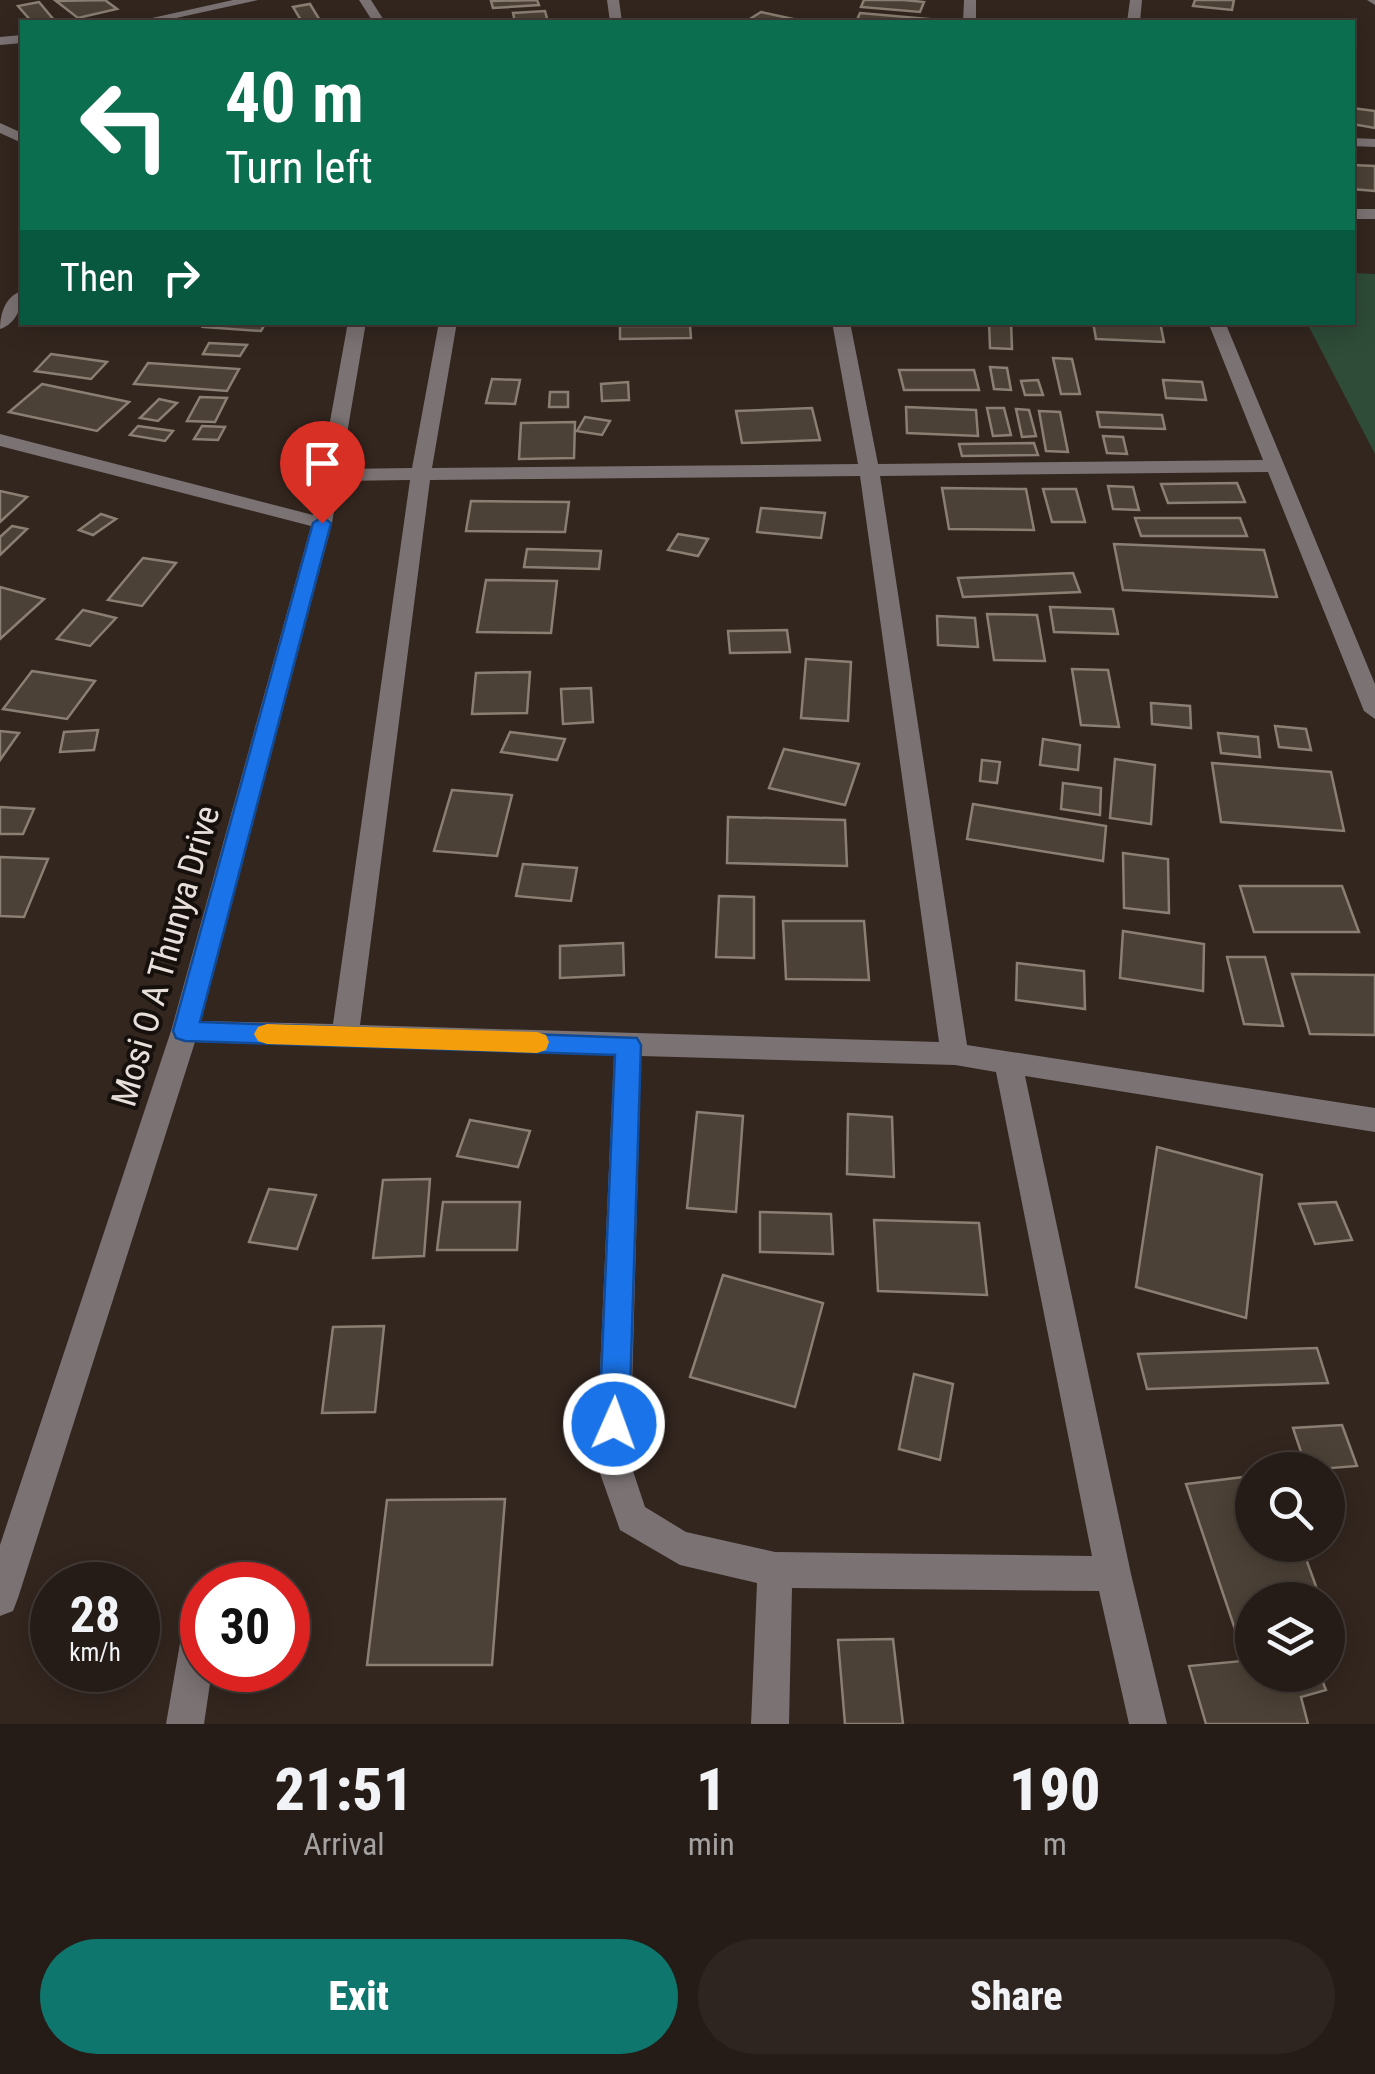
<!DOCTYPE html>
<html lang="en">
<head>
<meta charset="utf-8">
<style>
	body { margin:0; font-family:"Roboto Condensed",sans-serif; background:#2e2520; color:#f1f3f6; height:100vh; display:flex; flex-direction:column; font-size:38px; white-space:nowrap }
	* { box-sizing:border-box; margin:0 }
	p { font-size:32px; color:#a4a1a1 }
	.icon { flex:none; width:55px; height:55px; fill:none; stroke:currentColor; stroke-width:2; stroke-linecap:round; stroke-linejoin:round }
	.map { position:relative; height:1724px; overflow:hidden }
	.sheet { display:flex; flex-direction:column; background:#261c17; flex:1 }
	.sheet>* { flex:none }
	.top-card { position:absolute; left:20px; top:20px; width:1335px; height:305px; border-radius:0px; box-shadow:0 5px 25px #0003,0 0 0 2px #423a36; background:#0b6e4f; color:#fff; overflow:hidden }
	.controls { position:absolute; left:1235px; top:1452px; display:grid; gap:20px }
	.controls a { display:grid; place-items:center; width:110px; height:110px; border-radius:50%; background:#261c17; box-shadow:0 5px 25px #0003,0 0 0 2px #423a36; font-size:50px }
	.speed { position:absolute; left:30px; top:1562px; display:flex; gap:20px; font-size:50px; font-weight:700; text-align:center }
	.speed>* { display:grid; place-content:center; width:130px; height:130px; border-radius:50%; background:#261c17; box-shadow:0 5px 25px #0003,0 0 0 2px #423a36; line-height:1 }
	.speed small { font-size:25px; font-weight:400 }
	.speed .limit { border:15px solid #d22; background:#fff; color:#111 }
	.pin { position:absolute; display:grid; place-items:center; width:85px; height:85px; color:#fff; margin:-102px -42px; border-radius:50% 50% 50% 0; rotate:-45deg; box-shadow:0 0 10px #0007 }
	.pin .icon { rotate:45deg }
	.me { position:absolute; width:110px; margin:-55px; rotate:2deg; stroke-linejoin:round; filter:drop-shadow(0 0 8px #0008) }
	.turn { display:flex; align-items:center; gap:35px; height:210px; padding:0 40px; font-size:45px }
	.turn .icon { width:130px; height:130px; stroke-width:2.5 }
	.turn b { display:block; font-size:70px; line-height:85px }
	.then { display:flex; align-items:center; height:95px; padding:0 40px; background:#0003; gap:20px; font-size:38px }
	.eta { display:flex; justify-content:space-evenly; align-items:center; height:170px; text-align:center }
	.eta b { font-size:60px; font-weight:800; line-height:70px }
	.primary-button { display:flex; gap:20px; margin-top:auto; padding:20px 40px }
	.primary-button a { flex:1; height:115px; border-radius:60px; background:#0f766e; color:#fff; font-size:40px; font-weight:800; line-height:115px; text-align:center }
	.primary-button a+a { background:#2e2520; color:#f1f3f6 }
	.map>svg:first-child { display:block }
	.green { fill:#2e4c38 }
	.building { fill:#4c4136; stroke:#8b7f73; stroke-width:2.5 }
	.lines { fill:none; stroke-linecap:round; stroke-linejoin:round }
	.minor { fill:#7b7273; fill-rule:evenodd }
	.route { fill:#1a73e8; stroke:#114b97; stroke-width:2.5 }
	.slow { fill:#f59e0b }
	.labels { text-anchor:middle; dominant-baseline:central; stroke-width:8; stroke-linejoin:round; paint-order:stroke }
	.street-label { font-size:35px; fill:#e8dfda; stroke:#16100d }
</style>
</head>
<body>
<div class="map">
<svg width="1375" height="1724" viewBox="0 0 1375 1724">
	<rect width="100%" height="100%" fill="#33261f"/>
	<path class="green" d="M1353 273 1375 274V454L1307 323 1352 322Z"/>
	<g class="building">
		<path d="M105 0 117 9 78 18 56 1Z"/>
		<path d="M537 0 539 5 493 8 491 1Z"/>
		<path d="M864 0H904L924 2 920 12 861 7Z"/>
		<path d="M1195 0H1234L1232 10 1193 6Z"/>
		<path d="M39 2 54 20 32 22 18 6Z"/>
		<path d="M310 4 321 22H302L293 7Z"/>
		<path d="M545 11 548 22H515L513 13Z"/>
		<path d="M761 12 807 22H745Z"/>
		<path d="M860 13 929 19 927 22H856Z"/>
		<path d="M1352 108 1375 111V128L1352 124Z"/>
		<path d="M1352 165 1375 166V191L1352 189Z"/>
		<path d="M206 322H266L261 331 203 327Z"/>
		<path d="M989 322H1011L1012 349 990 348Z"/>
		<path d="M1093 322H1160L1164 342 1096 339Z"/>
		<path d="M620 326H690L691 338 620 339Z"/>
		<path d="M209 343 247 345 240 356 203 354Z"/>
		<path d="M51 354 107 362 91 379 35 371Z"/>
		<path d="M1053 358 1072 359 1080 394H1061Z"/>
		<path d="M148 363 239 369 227 391 134 384Z"/>
		<path d="M990 367 1007 368 1011 390 994 389Z"/>
		<path d="M899 370H974L979 390H904Z"/>
		<path d="M492 379 520 380 515 404 486 403Z"/>
		<path d="M1038 380 1043 395H1025L1021 381Z"/>
		<path d="M1163 380 1202 382 1206 400 1166 398Z"/>
		<path d="M628 382 629 400 602 401 601 384Z"/>
		<path d="M42 384 129 402 97 431 9 412Z"/>
		<path d="M550 392H568V407H549Z"/>
		<path d="M200 397 227 398 215 422 187 421Z"/>
		<path d="M159 399 177 403 158 421 140 418Z"/>
		<path d="M906 407 976 410 978 436 907 433Z"/>
		<path d="M812 408 820 440 742 443 736 411Z"/>
		<path d="M987 408H1004L1011 435 993 436Z"/>
		<path d="M1016 409 1029 410 1036 436 1022 437Z"/>
		<path d="M1039 411 1060 412 1068 452 1046 451Z"/>
		<path d="M1097 412 1162 415 1165 429 1100 427Z"/>
		<path d="M585 417 610 421 602 435 577 431Z"/>
		<path d="M575 422 574 458 519 459 521 423Z"/>
		<path d="M138 426 173 431 165 441 130 435Z"/>
		<path d="M202 426 225 427 218 440 194 439Z"/>
		<path d="M1103 436 1123 437 1127 454 1107 453Z"/>
		<path d="M1034 443 1038 455 962 456 959 444Z"/>
		<path d="M1237 483 1245 502 1168 503 1161 484Z"/>
		<path d="M1108 486 1133 487 1139 510 1113 509Z"/>
		<path d="M942 488 1026 489 1034 530 949 529Z"/>
		<path d="M1043 489H1076L1085 522H1052Z"/>
		<path d="M0 491 27 497 0 522Z"/>
		<path d="M471 501 569 502 565 532 466 531Z"/>
		<path d="M761 508 825 513 821 538 757 532Z"/>
		<path d="M101 514 116 519 93 535 79 530Z"/>
		<path d="M1135 518H1240L1247 536H1141Z"/>
		<path d="M12 526 27 529 0 555V537Z"/>
		<path d="M678 534 708 539 698 556 668 550Z"/>
		<path d="M1114 544 1264 550 1277 597 1123 590Z"/>
		<path d="M527 549 601 551 599 569 524 567Z"/>
		<path d="M143 558 176 563 142 606 108 600Z"/>
		<path d="M1073 573 1080 592 963 597 958 578Z"/>
		<path d="M486 580 557 581 551 633 477 632Z"/>
		<path d="M0 587 44 599 0 639Z"/>
		<path d="M1050 607 1113 609 1118 634 1054 632Z"/>
		<path d="M83 610 116 618 90 646 57 639Z"/>
		<path d="M987 614 1037 615 1045 661 994 660Z"/>
		<path d="M937 616 975 618 978 647 938 645Z"/>
		<path d="M787 630 790 652 730 653 728 631Z"/>
		<path d="M806 659 851 662 848 721 801 718Z"/>
		<path d="M1072 669 1108 670 1119 727 1081 725Z"/>
		<path d="M32 671 95 681 67 719 3 709Z"/>
		<path d="M530 672 527 713 472 714 476 673Z"/>
		<path d="M591 688 593 722 563 724 561 689Z"/>
		<path d="M1151 703 1190 706 1191 728 1152 724Z"/>
		<path d="M1275 726 1306 729 1311 750 1279 747Z"/>
		<path d="M98 730 94 750 60 752 64 732Z"/>
		<path d="M0 731 19 733 0 760Z"/>
		<path d="M510 732 565 739 557 760 501 752Z"/>
		<path d="M1218 733 1258 737 1260 757 1221 753Z"/>
		<path d="M1043 739 1080 745 1078 770 1040 765Z"/>
		<path d="M784 749 859 764 845 805 769 788Z"/>
		<path d="M1115 759 1155 765 1151 824 1110 818Z"/>
		<path d="M982 760 1000 762 997 783 980 781Z"/>
		<path d="M1212 763 1331 772 1344 831 1221 822Z"/>
		<path d="M1063 783 1101 788 1100 815 1061 809Z"/>
		<path d="M452 790 512 795 497 856 434 851Z"/>
		<path d="M973 804 1106 826 1103 861 967 839Z"/>
		<path d="M0 807 34 809 23 834H0Z"/>
		<path d="M728 817 845 820 847 866 727 863Z"/>
		<path d="M1123 853 1168 859 1169 913 1124 908Z"/>
		<path d="M0 857 48 859 24 917 0 916Z"/>
		<path d="M523 864 577 868 571 901 516 896Z"/>
		<path d="M1240 886H1342L1359 932H1254Z"/>
		<path d="M719 896 754 897V958L716 957Z"/>
		<path d="M783 921H864L869 980 786 979Z"/>
		<path d="M1123 931 1204 944 1203 991 1120 978Z"/>
		<path d="M623 943 624 975 560 978V946Z"/>
		<path d="M1227 957H1265L1283 1026 1244 1024Z"/>
		<path d="M1017 963 1084 971 1085 1009 1016 1000Z"/>
		<path d="M1292 974 1375 975V1035L1310 1034Z"/>
		<path d="M697 1112 743 1116 736 1212 687 1208Z"/>
		<path d="M848 1114 892 1117 894 1177 847 1174Z"/>
		<path d="M470 1120 530 1131 518 1167 457 1156Z"/>
		<path d="M1157 1147 1262 1175 1246 1318 1136 1287Z"/>
		<path d="M430 1179 424 1256 373 1258 383 1180Z"/>
		<path d="M269 1189 316 1195 297 1249 249 1242Z"/>
		<path d="M443 1202H520L517 1250H437Z"/>
		<path d="M1336 1202 1352 1240 1315 1244 1299 1204Z"/>
		<path d="M760 1212 831 1214 833 1254 760 1252Z"/>
		<path d="M874 1220 979 1223 987 1295 878 1291Z"/>
		<path d="M723 1275 823 1303 795 1407 690 1377Z"/>
		<path d="M384 1326 375 1412 322 1413 333 1327Z"/>
		<path d="M1317 1348 1328 1383 1147 1389 1138 1354Z"/>
		<path d="M914 1374 953 1384 940 1460 899 1449Z"/>
		<path d="M1342 1425 1357 1466 1307 1470 1293 1428Z"/>
		<path d="M1252 1476V1545H1301L1321 1600H1252V1633L1237 1635 1186 1484Z"/>
		<path d="M505 1499 492 1665H367L387 1500Z"/>
		<path d="M893 1639 903 1724H845L838 1640Z"/>
		<path d="M1252 1660V1675H1320L1326 1690 1301 1697 1308 1724H1206L1189 1666Z"/>
	</g>
	<g class="lines">
		<g class="minor">
			<path d="M233 0H258L158 22H134Z"/>
			<path d="M359 0H371L385 22H373Z"/>
			<path d="M607 0H619L622 22H610Z"/>
			<path d="M964 0H976V22H963Z"/>
			<path d="M1130 0H1142L1140 22H1127Z"/>
			<path d="M1367 0H1375V5Z"/>
			<path d="M22 35V43L0 45V37Z"/>
			<path d="M0 123 22 133V143L0 133Z"/>
			<path d="M1352 138 1375 139V147L1352 146Z"/>
			<rect x="1352" y="209" width="23" height="10"/>
			<path d="M22 291C23 306 16 324 0 329 0 314 5 296 22 291Z"/>
			<path d="M348 322H366L341 469 412 468 439 322H457L432 468 858 464 832 322H850L878 464 1263 460 1208 322H1225L1375 684V719L1364 711 1268 472 880 476 967 1045 1375 1108V1132L1025 1076 1131 1574 1167 1724H1129L1099 1591 792 1588 789 1724H751L757 1583 680 1565 620 1530 596 1462 614 1055 195 1042 18 1598 13 1611 0 1616V1545L171 1031 311 526 0 446V434L313 515ZM860 476 939 1042 360 1025 430 480ZM410 480 333 1024 201 1021 332 523 339 481ZM641 1056 955 1065 996 1072 1092 1556 775 1552 686 1532 645 1507 630 1462Z"/>
			<path d="M202 1602V1670H212L204 1724H166L184 1620 189 1607Z"/>
		</g>
	</g>
	<path class="route" d="M322 517 331 523 200 1022 637 1038 641 1045 629 1424 625 1434 614 1439 604 1434 599 1424 615 1055 185 1041 176 1038 173 1031 313 523Z"/>
	<path class="slow" d="M267 1024 537 1032 546 1035 549 1042 546 1050 537 1053 267 1044 258 1041 254 1034 258 1027Z"/>
	<g class="labels">
		<g class="street-label">
			<text transform="translate(166 956) rotate(-74)">Mosi O A Thunya Drive</text>
		</g>
	</g>
</svg>
<div class="controls">
<a><svg class="icon" aria-label="search" viewBox="0 0 24 24"><circle cx="10" cy="10" r="6"/><path d="M15 15l6 6"/></svg></a>
<a><svg class="icon" aria-label="layers" viewBox="0 0 24 24"><path d="M12 4l9 5-9 5-9-5zM3 14l9 5 9-5"/></svg></a>
</div>
<div class="speed"><div>28<small>km/h</small></div><div class="limit">30</div></div>
<div class="pin" style="left:322px;top:523px;background:#d93025"><svg class="icon" aria-label="arrive" viewBox="0 0 24 24"><path d="M6 21V4h12l-3 4 3 4H6"/></svg></div>
<svg class="me" style="left:614px;top:1424px" viewBox="-20 -20 40 40"><circle r="17" fill="#1a73e8" stroke="#fff" stroke-width="3"/><path d="M0-11L8 9 0 5-8 9z" fill="#fff"/></svg>
<div class="top-card">
<div class="turn"><svg class="icon" aria-label="left" viewBox="0 0 24 24"><path d="M17 20v-9H6M10 6l-5 5 5 5"/></svg><div><b>40 m</b>Turn left</div></div>
<div class="then">Then<svg class="icon" aria-label="right" viewBox="0 0 24 24"><path d="M7 20v-9h11M14 6l5 5-5 5"/></svg></div>
</div>
</div>
<section class="sheet">
<div class="eta">
<div><b>21:51</b><p>Arrival</p></div>
<div><b>1</b><p>min</p></div>
<div><b>190</b><p>m</p></div>
</div>
<div class="primary-button"><a>Exit</a><a>Share</a></div>
</section>
</body>
</html>
